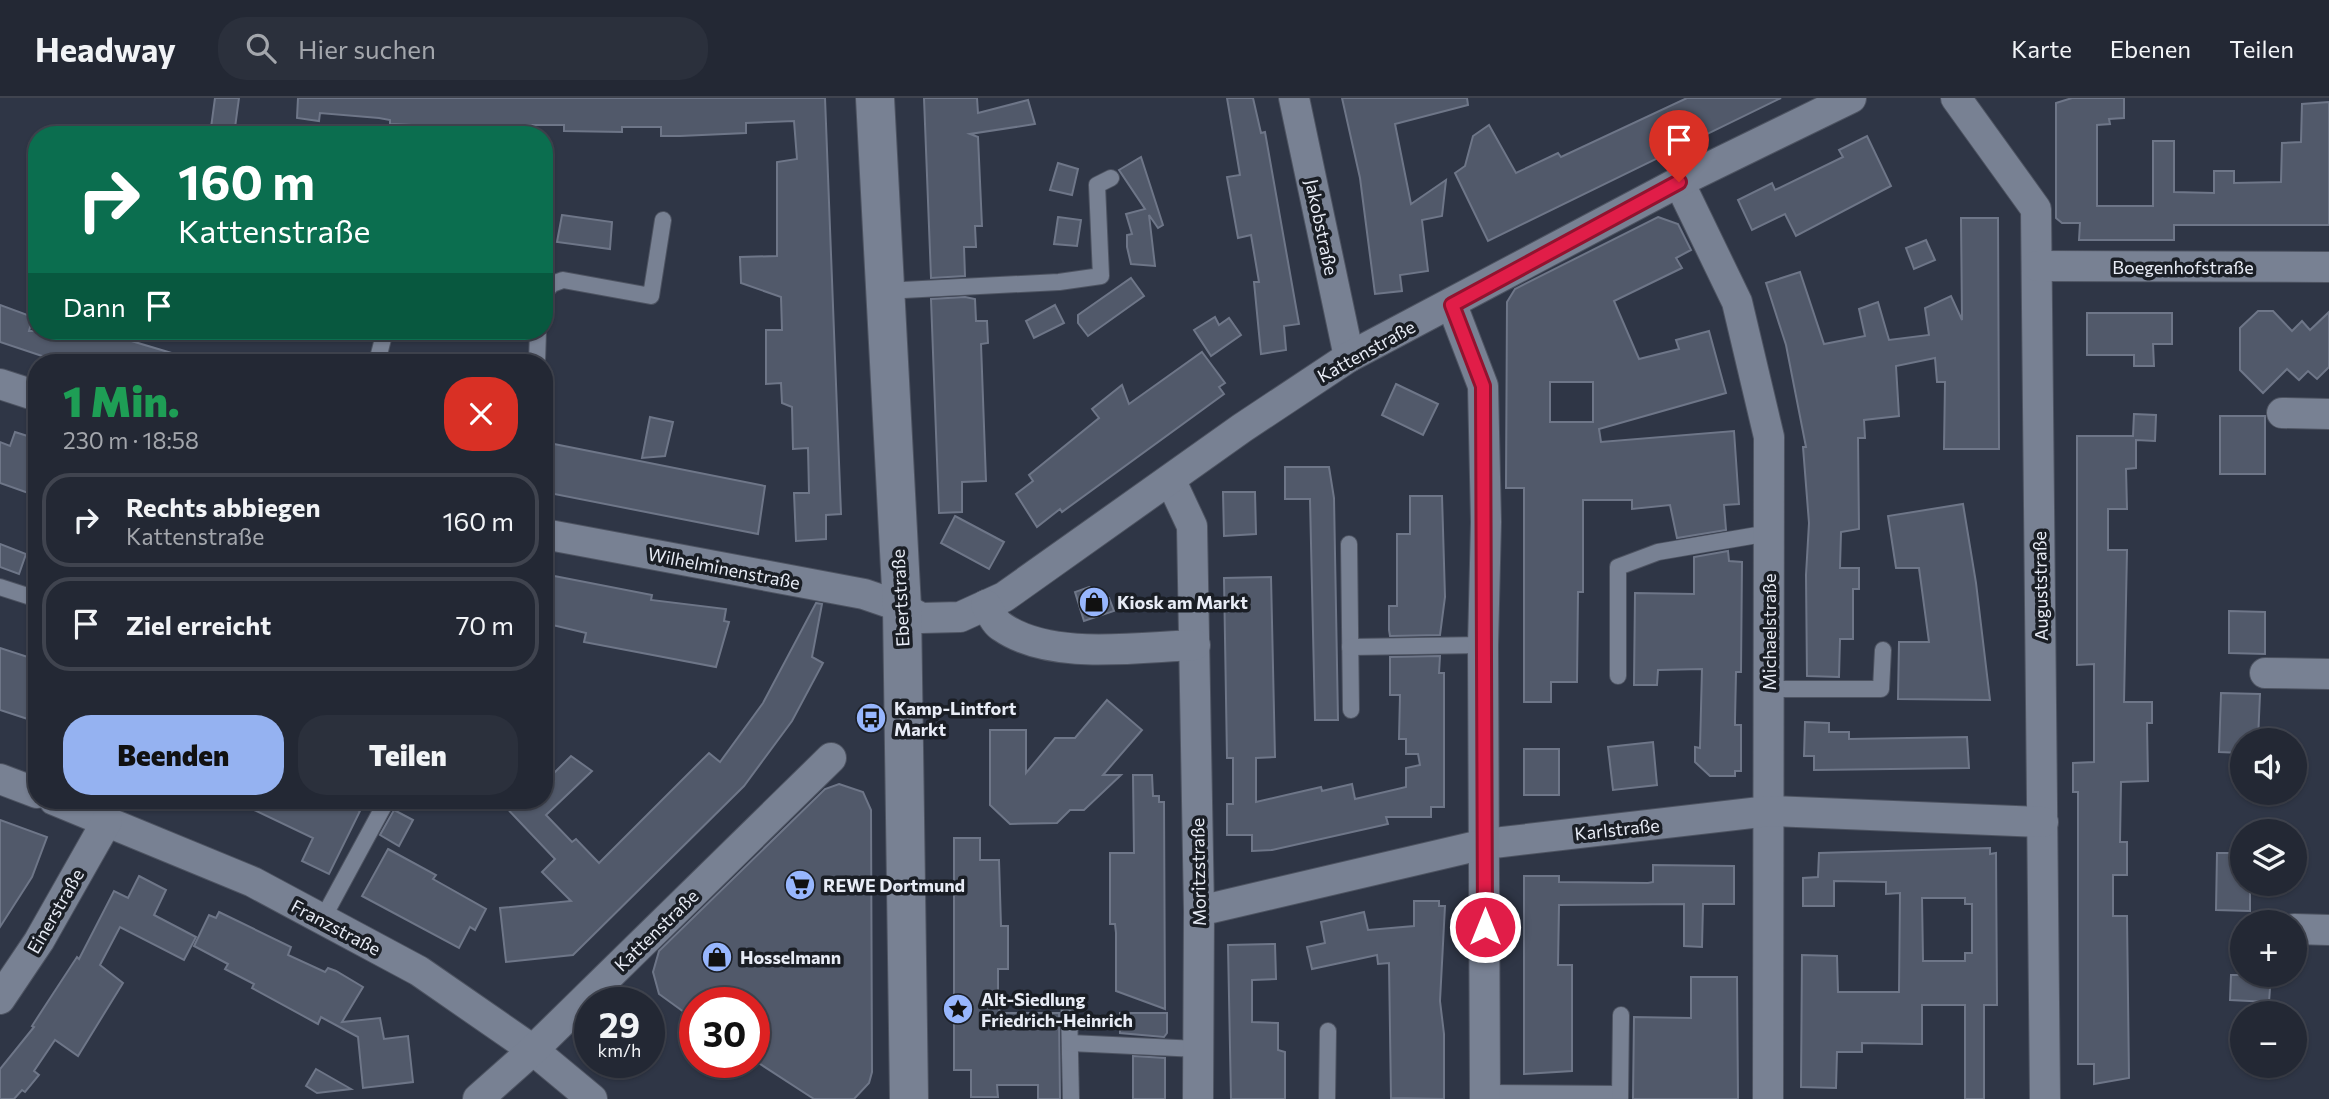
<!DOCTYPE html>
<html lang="de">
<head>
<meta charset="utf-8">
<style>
	body { margin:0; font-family:Commissioner,sans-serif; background:#2b303c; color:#f1f3f6; height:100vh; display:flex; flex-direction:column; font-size:26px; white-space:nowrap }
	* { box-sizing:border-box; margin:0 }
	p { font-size:23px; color:#a3a6ac }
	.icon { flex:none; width:38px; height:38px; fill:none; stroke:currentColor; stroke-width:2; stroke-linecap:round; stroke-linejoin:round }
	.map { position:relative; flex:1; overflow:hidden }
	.details { position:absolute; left:28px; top:256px; width:525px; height:455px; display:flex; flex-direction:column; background:#232834; border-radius:28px; box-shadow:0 2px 5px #0004,0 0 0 2px #40444f }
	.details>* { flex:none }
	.hud { position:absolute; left:28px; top:28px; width:525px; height:214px; border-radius:28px; box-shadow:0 2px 5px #0004,0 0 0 2px #40444f; background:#0b6e4f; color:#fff; overflow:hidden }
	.fabs { position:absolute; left:2230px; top:630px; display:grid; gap:14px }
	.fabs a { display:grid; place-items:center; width:77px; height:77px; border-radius:50%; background:#232834; box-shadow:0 2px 5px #0004,0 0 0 2px #40444f; font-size:35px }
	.speed { position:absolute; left:574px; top:889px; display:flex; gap:14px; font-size:35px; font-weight:700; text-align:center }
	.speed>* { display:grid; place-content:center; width:91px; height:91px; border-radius:50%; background:#232834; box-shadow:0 2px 5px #0004,0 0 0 2px #40444f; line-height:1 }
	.speed small { font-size:18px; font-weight:400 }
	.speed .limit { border:10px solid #d22; background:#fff; color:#111 }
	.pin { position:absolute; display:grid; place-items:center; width:60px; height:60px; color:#fff; margin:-72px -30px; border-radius:50% 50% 50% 0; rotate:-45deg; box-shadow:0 0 7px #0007 }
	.pin .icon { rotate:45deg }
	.me { position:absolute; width:77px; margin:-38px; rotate:0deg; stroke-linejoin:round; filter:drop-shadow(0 0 5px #0008) }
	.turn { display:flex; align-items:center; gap:24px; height:147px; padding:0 35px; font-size:32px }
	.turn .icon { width:91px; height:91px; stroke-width:2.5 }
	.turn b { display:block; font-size:49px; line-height:60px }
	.then { display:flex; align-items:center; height:66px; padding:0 35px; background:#0003; gap:14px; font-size:26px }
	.round { display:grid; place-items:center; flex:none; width:74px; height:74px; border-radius:28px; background:#2b303c }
	.head { display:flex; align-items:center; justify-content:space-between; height:119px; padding:0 35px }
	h1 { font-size:42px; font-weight:800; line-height:52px; color:#1e9e55 }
	.button { display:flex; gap:14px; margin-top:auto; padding:14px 35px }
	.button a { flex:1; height:80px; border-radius:28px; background:#95b2f1; color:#111; font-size:28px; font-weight:800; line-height:80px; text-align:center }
	.button a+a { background:#2b303c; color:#f1f3f6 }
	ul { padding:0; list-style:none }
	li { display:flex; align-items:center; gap:21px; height:94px; margin:0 14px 10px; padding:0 21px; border:4px solid #40444f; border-radius:28px }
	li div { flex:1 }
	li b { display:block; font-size:26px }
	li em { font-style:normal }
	header { display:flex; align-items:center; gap:42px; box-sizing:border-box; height:98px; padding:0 35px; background:#232834; border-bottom:2px solid #40444f }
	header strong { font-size:33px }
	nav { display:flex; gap:38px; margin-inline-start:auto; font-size:24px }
	.search { width:490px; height:63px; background:#2b303c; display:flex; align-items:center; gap:18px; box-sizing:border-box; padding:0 24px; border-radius:28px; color:#a3a6ac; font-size:26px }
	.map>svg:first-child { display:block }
	.building { fill:#51596a; stroke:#6e7688; stroke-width:2; fill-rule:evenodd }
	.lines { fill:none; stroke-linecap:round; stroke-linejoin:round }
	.lane-casing { stroke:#4d5361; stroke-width:18 }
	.street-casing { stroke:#4d5361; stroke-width:32 }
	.secondary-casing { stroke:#4d5361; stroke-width:40 }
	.lane { stroke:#788193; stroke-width:16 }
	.street { stroke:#788193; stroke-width:30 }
	.secondary { stroke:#788193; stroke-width:38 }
	.route-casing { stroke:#92132f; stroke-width:18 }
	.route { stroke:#e11d48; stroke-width:12 }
	.labels { text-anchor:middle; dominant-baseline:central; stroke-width:7; stroke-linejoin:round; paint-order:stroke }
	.street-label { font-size:18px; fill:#e8ecf6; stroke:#1a1e25 }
	.poi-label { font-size:18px; font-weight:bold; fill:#e8ecf6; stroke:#1a1e25; text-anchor:start }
</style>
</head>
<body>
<header>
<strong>Headway</strong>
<div class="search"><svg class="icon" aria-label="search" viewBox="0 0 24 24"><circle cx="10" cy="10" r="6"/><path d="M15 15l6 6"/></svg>Hier suchen</div>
<nav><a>Karte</a><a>Ebenen</a><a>Teilen</a></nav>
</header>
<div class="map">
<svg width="2329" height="1001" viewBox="0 0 2329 1001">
	<rect width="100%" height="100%" fill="#2f3646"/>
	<g class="building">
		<path d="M215 0H239L234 37H210Z"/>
		<path d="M298 0H825L841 416 826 417V441L796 443 794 395H809L808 350 793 351 792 309 782 305 781 285 766 286V232H782L781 199 741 185 740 159 777 158V64L797 61 794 23 746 25V35L680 38H661V29H622V34L564 33V27H525V37H499V31L390 26V22L379 20 320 15 319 23 297 20Z"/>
		<path d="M924 0H977L978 15 1028 2 1035 26 970 36 978 39 982 128H975L976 149H964L965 178 931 180Z"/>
		<path d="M1227 0H1253L1261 35 1265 34 1299 226 1284 228 1286 252 1261 256 1254 184H1259L1251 137 1238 140 1227 79 1240 77Z"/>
		<path d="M1342 0H1467L1468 7 1395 26 1411 106 1446 82 1442 118 1422 122 1428 173 1400 177 1402 193 1375 196 1360 80Z"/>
		<path d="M1687 0H1781L1488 143 1455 75 1465 68 1473 38 1489 27 1516 75 1558 55 1561 59Z"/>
		<path d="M2072 0H2124V20L2109 21 2110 26 2097 27V108H2153V43H2174V94L2214 95V73H2234V85L2281 84 2282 45 2301 44 2302 6 2329 4V127H2174V142H2079L2080 125H2062L2056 120V5Z"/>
		<path d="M1867 38 1891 88 1796 138 1785 116 1752 132 1738 102 1772 85 1775 92 1843 59 1839 52Z"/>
		<path d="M1141 59 1163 127 1158 130 1149 117 1155 168 1131 166 1127 149V137L1132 136 1126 116 1145 111 1119 72Z"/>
		<path d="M1058 65 1078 71 1072 97 1050 92Z"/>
		<path d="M562 117 612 124 610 151 557 144Z"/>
		<path d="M1058 119 1081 122 1077 148 1054 146Z"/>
		<path d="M1658 119 1678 126 1691 152 1676 160 1682 170 1614 203 1639 261 1679 251 1676 242 1709 233 1726 295 1599 331 1601 344 1734 333 1739 406 1724 407 1726 432 1677 440 1670 407 1632 411V402H1583V494H1578L1577 584H1551V604H1524V390H1506L1507 204 1515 191ZM1550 284H1593V324H1550Z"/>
		<path d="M1961 120H1998L1999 351H1944L1945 284H1937L1935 260 1896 268 1899 318 1864 322 1865 340H1858L1859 431 1841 434 1840 470H1859V491H1853V541H1840L1839 579 1807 578 1806 477 1809 425 1803 349H1806L1786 247 1766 185 1800 174 1824 246 1865 238 1859 211 1878 204 1889 242 1929 237 1925 210 1951 198 1962 222Z"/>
		<path d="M1926 142 1935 162 1914 171 1906 150Z"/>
		<path d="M1131 180 1144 198 1088 238 1078 225V217Z"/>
		<path d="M965 199 975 201 976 223H987L988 245 981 246 986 383 962 384V414L939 415 931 201Z"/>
		<path d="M0 207 33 219 29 233H109L108 236 185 259 184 264H60L0 244Z"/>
		<path d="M1055 207 1064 225 1034 240 1026 223Z"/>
		<path d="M2258 213H2273L2292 233 2302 223 2310 232 2329 214V269L2317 281 2308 273 2299 282 2287 271 2263 295 2240 272V230Z"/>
		<path d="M2087 215H2172V246H2153L2154 268H2134V257H2087Z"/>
		<path d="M1215 219 1219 227 1229 220 1241 237 1211 258 1194 232Z"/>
		<path d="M1202 254 1225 285 1219 289 1224 296 1062 414 1060 411 1037 429 1016 396 1033 383 1029 377 1099 320 1092 311 1122 287 1129 306Z"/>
		<path d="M1396 286 1438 306 1423 337 1382 317Z"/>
		<path d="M2134 316 2156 317 2155 343 2136 342V370L2126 371 2127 411H2108V452H2127L2124 604H2152V625H2147L2148 683 2121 684 2120 744H2127V777H2113V818H2127L2129 980 2094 986V966H2078V694H2073V665L2094 664V566L2077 567V338H2133Z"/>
		<rect x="2220" y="318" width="45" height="58"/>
		<path d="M650 319 673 324 665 358 642 360Z"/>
		<path d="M15 334 37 341V398L0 385V344L10 348Z"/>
		<path d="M544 344 765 388 758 436 544 394Z"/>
		<path d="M1285 369H1329L1334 400 1338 622H1315L1310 401H1285Z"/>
		<path d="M1223 394H1255L1256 436 1224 438Z"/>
		<path d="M1410 398H1442L1445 499 1440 537 1390 538 1389 532V508H1397V436H1410Z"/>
		<path d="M1963 406 1976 485 1990 602 1898 601 1899 544H1929L1919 470H1896L1888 418Z"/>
		<path d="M955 418 1004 444 989 471 941 445Z"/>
		<path d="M0 446 26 456 19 476 0 469Z"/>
		<path d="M1728 453 1729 463 1742 464 1741 574H1736L1735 622V627H1741V673H1735V678H1710L1695 664V649L1700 650 1702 571 1658 572 1657 587H1634L1635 495 1694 496V459Z"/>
		<path d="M544 476 652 497 651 502 726 511 724 523 729 524 716 569 584 544 586 535 544 525Z"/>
		<path d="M1271 479 1275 659 1256 660V704L1321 689 1322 693 1352 686 1355 701 1406 689V670L1420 667 1418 656H1406V641H1399L1400 597H1390V559L1440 558 1439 575H1444V709H1431V719H1386L1388 726 1272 752 1252 753V737H1227V706H1233V660H1227L1224 480Z"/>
		<path d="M1089 489 1109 500 1114 513 1084 523 1075 494Z"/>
		<path d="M816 505 822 506 812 559 823 565 792 623 744 688 573 857 506 864 500 810 571 803 542 774 555 761 499 702H544V692L554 683 550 679 571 658 592 673 546 717 572 744 576 741 599 765 709 655 720 664 763 605Z"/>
		<path d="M2229 513 2265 514V556L2229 555Z"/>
		<path d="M0 550 37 562V624L0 612Z"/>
		<path d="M2221 595 2260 596 2258 642H2242V655L2219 654Z"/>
		<path d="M1107 602 1142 632 1103 677H1121L1084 712H1070L1057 725 1010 726 990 707V632H1026V675L1055 640H1075Z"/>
		<path d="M1805 624 1829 625V634H1849V641L1967 639 1969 670 1814 672V658H1804Z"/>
		<path d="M1653 644 1657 687 1613 692 1608 649Z"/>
		<rect x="1524" y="651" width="35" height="46"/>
		<path d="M1133 677H1152L1153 698H1159V704H1164L1165 911 1116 893V835L1115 826H1110V755H1134Z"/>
		<path d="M839 686 863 694 871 712 872 974 869 985 854 1001H814L754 962V905H695V922L659 896 653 874 659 853 825 691Z"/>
		<path d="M233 702H337L360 713 329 776 302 763 313 740Z"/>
		<path d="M394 712 413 722 399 748 380 737Z"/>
		<path d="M0 722 47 739 32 779 0 829Z"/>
		<path d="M954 740H980V762H999L1001 828H1008V871H998V910L1001 915H1059L1060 1001H1038V987H997L998 999H971V972H954Z"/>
		<path d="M1990 750V756L1996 755 1997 907H1984V1001H1965V907H1922V946L1862 945V954H1837L1836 990 1801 989 1802 857 1837 858 1838 894H1899L1900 795 1886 796V784L1834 783V808H1803V780L1818 779 1819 755ZM1922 800H1965V806H1972V855H1965V863H1923Z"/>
		<path d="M388 751 436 777 433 781 486 811 475 832 470 829 459 850 362 798Z"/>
		<path d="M2217 755H2242V786H2250V813L2216 812Z"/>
		<path d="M1653 767 1734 768V806H1703L1702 849 1684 848V806L1559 807 1558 867H1572V973L1524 976V778H1559V784L1648 785 1653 784Z"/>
		<path d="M139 778 166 792 154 817 196 839 184 862 120 829 100 867 123 885 78 958 55 942 34 973 39 977 25 994 22 992 14 1001H0V971L34 929 32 928 43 911 77 859 79 861 114 793 128 800Z"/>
		<path d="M1414 803H1439V808H1445L1440 903 1444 936V1001L1391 1000 1389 865 1378 866 1377 857 1312 871 1307 849 1325 845 1321 824 1364 814 1368 832 1414 828Z"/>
		<path d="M219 814 291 849 288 857 325 874 328 870 336 873 363 889 342 924 380 920 384 941 408 938 413 984 363 990 358 939 321 919 318 926 252 890 254 886 225 871 228 866 194 848 209 817 216 820Z"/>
		<path d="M1275 846 1276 881 1252 882V924L1278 925V952L1285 954V1001H1231L1228 847Z"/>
		<path d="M2231 877H2271L2269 904 2230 902Z"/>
		<path d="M1691 879H1737L1738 1001H1633L1634 919 1691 920Z"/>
		<path d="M1120 915H1167V935L1164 939 1120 935Z"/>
		<path d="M1133 958 1165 960V1001H1133Z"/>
		<path d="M316 971 351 991 317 995 306 988Z"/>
	</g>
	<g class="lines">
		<g class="lane-casing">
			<g id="lane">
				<path d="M884 193 1059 184 1101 178 1097 87 1111 80"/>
				<path d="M544 195 552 186 563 182 651 198 663 122"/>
				<path d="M377 264 385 233"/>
				<path d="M537 264 538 233"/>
				<path d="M1349 446 1351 612"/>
				<path d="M0 489 37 501"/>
				<path d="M1350 549 1483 547"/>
				<path d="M1618 578V469L1658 454 1769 435"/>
				<path d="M1769 591H1881L1883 552"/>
				<path d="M322 822 387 702"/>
				<path d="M1069 910 1071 1001"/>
				<path d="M1070 945 1198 951"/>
				<path d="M1485 995 1620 996"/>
				<path d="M1327 1001 1328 933"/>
				<path d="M1620 1001 1621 917"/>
			</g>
		</g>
		<g class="street-casing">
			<g id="street">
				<path d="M1294 0 1349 259"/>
				<path d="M1956 0 2036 111 2045 1001"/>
				<path d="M1679 84 1737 204 1769 339 1768 1001"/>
				<path d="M2037 168 2329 169"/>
				<path d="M1452 207 1483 288 1486 424 1483 547 1485 1001"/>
				<path d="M0 286 37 298"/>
				<path d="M2282 315 2329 316"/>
				<path d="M1171 383 1192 428 1199 813 1198 1001"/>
				<path d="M544 436 864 496 902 509 921 520 960 519 1004 499 1242 330 1349 259 1679 84 1851 0"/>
				<path d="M986 507C991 515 995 525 1002 529 1051 563 1137 549 1195 547"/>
				<path d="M2265 575 2329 576"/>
				<path d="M0 681 37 695"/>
				<path d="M54 702 253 784 419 873 533 952 592 1001"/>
				<path d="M1199 813 1485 746 1769 713 2043 724"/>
				<path d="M2294 831 2329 832"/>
				<path d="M0 901 39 843 107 723"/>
				<path d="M478 1001 533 952 831 660"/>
			</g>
		</g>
		<g class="secondary-casing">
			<path id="secondary" d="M875 0 902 509 909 1001"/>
		</g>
		<use href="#lane" class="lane"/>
		<use href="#street" class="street"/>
		<use href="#secondary" class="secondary"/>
	</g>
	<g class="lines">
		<g class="route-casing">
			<path id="route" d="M1485 829 1483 288 1452 207 1679 84"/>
		</g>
		<use href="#route" class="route"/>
	</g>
	<defs>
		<g id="shop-disc" transform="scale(1.575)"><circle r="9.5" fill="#97b6fd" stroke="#1a1e25"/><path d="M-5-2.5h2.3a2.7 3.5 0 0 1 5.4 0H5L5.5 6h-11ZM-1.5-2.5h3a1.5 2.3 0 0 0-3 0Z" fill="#111"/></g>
		<g id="bus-disc" transform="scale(1.575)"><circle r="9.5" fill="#97b6fd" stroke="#1a1e25"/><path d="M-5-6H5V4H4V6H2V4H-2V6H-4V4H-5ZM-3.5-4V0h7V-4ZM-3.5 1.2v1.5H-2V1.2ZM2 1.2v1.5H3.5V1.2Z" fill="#111"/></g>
		<g id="supermarket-disc" transform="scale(1.575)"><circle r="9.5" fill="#97b6fd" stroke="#1a1e25"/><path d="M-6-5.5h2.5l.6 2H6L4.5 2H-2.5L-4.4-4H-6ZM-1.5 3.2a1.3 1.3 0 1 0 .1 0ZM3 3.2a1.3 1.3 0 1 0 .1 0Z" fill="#111"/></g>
		<g id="sight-disc" transform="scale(1.575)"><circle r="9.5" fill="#97b6fd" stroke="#1a1e25"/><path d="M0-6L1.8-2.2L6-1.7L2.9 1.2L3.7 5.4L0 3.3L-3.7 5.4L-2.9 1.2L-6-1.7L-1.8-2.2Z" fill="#111"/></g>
	</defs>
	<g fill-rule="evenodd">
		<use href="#shop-disc" x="1094" y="504"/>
		<use href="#bus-disc" x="871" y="620"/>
		<use href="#supermarket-disc" x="800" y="787"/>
		<use href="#shop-disc" x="717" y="859"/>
		<use href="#sight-disc" x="958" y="911"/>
	</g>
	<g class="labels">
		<g class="street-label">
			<text transform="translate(1322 129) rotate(78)">Jakobstraße</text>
			<text x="2183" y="169">Boegenhofstraße</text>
			<text transform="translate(1366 253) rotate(-29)">Kattenstraße</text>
			<text transform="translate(724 470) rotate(11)">Wilhelminenstraße</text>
			<text transform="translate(2040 488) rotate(-91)">Auguststraße</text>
			<text transform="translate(900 500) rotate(-93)">Ebertstraße</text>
			<text transform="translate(1769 534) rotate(-90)">Michaelstraße</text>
			<text transform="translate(1617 731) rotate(-6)">Karlstraße</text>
			<text transform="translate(1198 774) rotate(-91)">Moritzstraße</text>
			<text transform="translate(55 813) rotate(-60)">Einerstraße</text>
			<text transform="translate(336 829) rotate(28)">Franzstraße</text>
			<text transform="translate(656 832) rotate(-44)">Kattenstraße</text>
		</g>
		<g class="poi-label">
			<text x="1117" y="504">Kiosk am Markt</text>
			<text x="894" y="610">Kamp-Lintfort<tspan x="894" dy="21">Markt</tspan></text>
			<text x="823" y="787">REWE Dortmund</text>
			<text x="740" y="859">Hosselmann</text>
			<text x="981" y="901">Alt-Siedlung<tspan x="981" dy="21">Friedrich-Heinrich</tspan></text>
		</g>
	</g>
</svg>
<div class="fabs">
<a><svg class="icon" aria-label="sound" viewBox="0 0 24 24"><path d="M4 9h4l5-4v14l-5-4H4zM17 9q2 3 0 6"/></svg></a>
<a><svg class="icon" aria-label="layers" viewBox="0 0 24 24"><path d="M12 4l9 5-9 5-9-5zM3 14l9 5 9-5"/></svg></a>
<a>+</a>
<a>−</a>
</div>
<div class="speed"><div>29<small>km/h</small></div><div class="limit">30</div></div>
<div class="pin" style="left:1679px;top:84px;background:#d93025"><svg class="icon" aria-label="arrive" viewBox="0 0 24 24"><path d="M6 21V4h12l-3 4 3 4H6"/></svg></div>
<svg class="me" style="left:1485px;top:829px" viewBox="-20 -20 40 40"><circle r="17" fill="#e11d48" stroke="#fff" stroke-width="3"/><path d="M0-11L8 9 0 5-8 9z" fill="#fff"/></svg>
<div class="hud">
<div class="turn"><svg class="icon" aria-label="right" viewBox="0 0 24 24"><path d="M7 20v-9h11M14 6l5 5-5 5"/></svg><div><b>160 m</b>Kattenstraße</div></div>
<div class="then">Dann<svg class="icon" aria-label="arrive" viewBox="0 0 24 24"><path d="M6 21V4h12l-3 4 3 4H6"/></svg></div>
</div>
<section class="details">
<div class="head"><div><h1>1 Min.</h1><p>230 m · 18:58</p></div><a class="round" style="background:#d93025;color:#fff"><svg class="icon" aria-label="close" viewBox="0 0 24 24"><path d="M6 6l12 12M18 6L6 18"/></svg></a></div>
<ul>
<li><svg class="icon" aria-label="right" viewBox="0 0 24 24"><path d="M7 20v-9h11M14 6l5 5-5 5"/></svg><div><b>Rechts abbiegen</b><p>Kattenstraße</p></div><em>160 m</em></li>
<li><svg class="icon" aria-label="arrive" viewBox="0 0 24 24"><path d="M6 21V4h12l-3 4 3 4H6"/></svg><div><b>Ziel erreicht</b></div><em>70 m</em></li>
</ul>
<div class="button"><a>Beenden</a><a>Teilen</a></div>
</section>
</div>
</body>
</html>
